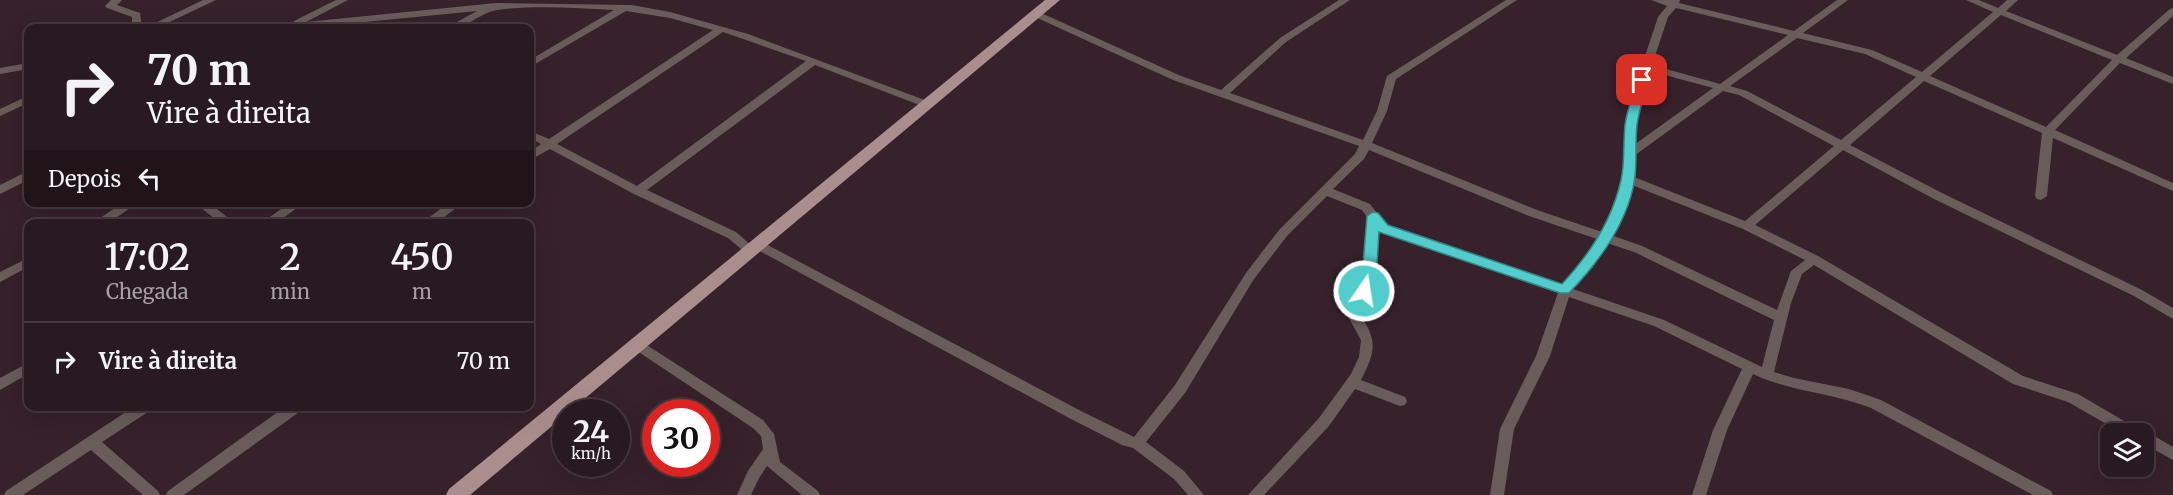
<!DOCTYPE html>
<html lang="pt">
<head>
<meta charset="utf-8">
<style>
	body { margin:0; font-family:Merriweather,serif; background:#35262d; color:#f1f3f6; height:100vh; display:flex; flex-direction:column; font-size:22px; white-space:nowrap }
	* { box-sizing:border-box; margin:0 }
	p { font-size:20px; color:#a5a0a5 }
	.icon { flex:none; width:33px; height:33px; fill:none; stroke:currentColor; stroke-width:2; stroke-linecap:round; stroke-linejoin:round }
	.map { position:relative; flex:1; overflow:hidden }
	.side { position:absolute; left:24px; top:219px; width:510px; height:192px; display:flex; flex-direction:column; background:#291920; border-radius:12px; box-shadow:0 6px 24px #0002,0 0 0 2px #45383e }
	.side>* { flex:none }
	.banner { position:absolute; left:24px; top:24px; width:510px; height:183px; border-radius:12px; box-shadow:0 6px 24px #0002,0 0 0 2px #45383e; background:#291920; color:#f1f3f6; overflow:hidden }
	.buttons { position:absolute; left:2100px; top:423px; display:grid; gap:12px }
	.buttons a { display:grid; place-items:center; width:54px; height:54px; border-radius:12px; background:#291920; box-shadow:0 6px 24px #0002,0 0 0 2px #45383e; font-size:30px }
	.speed { position:absolute; left:552px; top:399px; display:flex; gap:12px; font-size:30px; font-weight:700; text-align:center }
	.speed>* { display:grid; place-content:center; width:78px; height:78px; border-radius:50%; background:#291920; box-shadow:0 6px 24px #0002,0 0 0 2px #45383e; line-height:1 }
	.speed small { font-size:15px; font-weight:400 }
	.speed .limit { border:9px solid #d22; background:#fff; color:#111 }
	.pin { position:absolute; display:grid; place-items:center; width:51px; height:51px; color:#fff; margin:-26px; border-radius:12px; box-shadow:0 3px 9px #0006 }
	.me { position:absolute; width:66px; margin:-33px; rotate:13deg; stroke-linejoin:round; filter:drop-shadow(0 0 4px #0008) }
	.turn { display:flex; align-items:center; gap:21px; height:126px; padding:0 24px; font-size:27px }
	.turn .icon { width:78px; height:78px; stroke-width:2.5 }
	.turn b { display:block; font-size:42px; line-height:51px }
	.then { display:flex; align-items:center; height:57px; padding:0 24px; background:#0003; gap:12px; font-size:22px }
	.eta { display:flex; justify-content:space-evenly; align-items:center; height:102px; text-align:center }
	.eta b { font-size:36px; font-weight:600; line-height:42px }
	ul { padding:0; list-style:none }
	li { display:flex; align-items:center; gap:18px; height:78px; padding:0 24px; border-top:2px solid #45383e }
	li div { flex:1 }
	li b { display:block; font-size:22px }
	li em { font-style:normal }
	.map>svg:first-child { display:block }
	.lines { fill:none; stroke-linecap:round; stroke-linejoin:round }
	.minor { fill:#695c5b; fill-rule:evenodd }
	.major { fill:#a98e8d; fill-rule:evenodd }
	.route { fill:#52cdcc; stroke:#358585; stroke-width:1.5 }
</style>
</head>
<body>
<div class="map">
<svg width="2173" height="495" viewBox="0 0 2173 495">
	<rect width="100%" height="100%" fill="#37212b"/>
	<g class="lines">
		<g class="minor">
			<path d="M111 0H122L117 5 140 13 142 28H132V17L107 8 105 6Z"/>
			<path d="M203 0H216L157 28H145Z"/>
			<path d="M336 0H348L306 22 496 3 632 5 670 12 748 34 930 102 931 104 930 106H922L815 65 647 190 736 232 752 246 754 242H762L1081 411 1134 437 1175 385 1246 273 1279 230 1355 154 1359 146 1173 80 1033 16V12H1039L1181 76 1221 90 1280 38 1339 0H1350L1286 42 1230 93 1363 140 1377 111 1387 76 1506 0H1517L1396 79 1387 111 1372 143 1537 210 1602 232 1614 206 1622 179 1624 143 1631 98 1658 17 1667 6 1651 0H1680L1679 3 1794 31 1837 0H1848L1803 33 1872 50 1922 72 1993 12 1966 0H1979L1998 8 2007 0H2018L2006 11 2117 55 2170 9 2173 8V16L2126 58 2173 77V84L2120 63 2055 130 2173 183V191L2053 138 2047 196 2041 200 2037 199 2035 196 2042 133 1924 81 1850 145 1942 193 2142 290 2173 308V319L2134 296 1934 199 1843 150 1755 225 1818 256 2023 376 2078 394 2143 432 2149 433 2173 447V460L2144 444V434H2124L2068 402 2013 384 1814 265 1802 274 1791 303 1774 372 1794 378 1849 389 1881 400 2051 491 2053 495H2033L1871 408C1833 393 1791 392 1753 374L1727 430 1706 495H1692L1713 430 1742 369 1654 326 1569 297 1550 356 1514 429 1504 495H1490L1500 429 1536 356 1558 293 1378 231 1374 276 1370 291 1358 311C1377 340 1377 349 1361 380L1405 397 1407 401 1405 405 1400 406 1355 389 1329 426 1264 495H1248L1319 418 1351 374 1359 357 1361 340 1345 311 1358 290 1362 276 1367 217 1362 210 1327 196 1287 236 1254 279 1185 393 1146 442 1184 471 1204 495H1188L1174 479 1133 448 1122 445 1071 419 756 249 755 254H747L728 238 634 194 550 149 530 160V152L541 144 530 138V131L549 139 713 30 670 18 626 11 530 67V60L614 10C576 8 535 5 497 10 479 13 466 30 446 28L477 11 303 28H278L280 26 293 24 294 21ZM1676 8 1788 35 1720 84 1652 65 1668 17ZM2001 15 2112 60 2046 127 1930 76ZM723 32 806 61 637 186 557 144ZM1797 38 1865 54 1916 77 1841 140 1747 91 1730 86ZM1650 71 1713 88 1634 145 1641 98ZM1723 91 1739 95 1834 146 1745 221 1634 177V156ZM1369 150 1529 216 1597 239 1585 261 1562 285 1387 226 1370 204 1333 189 1364 159ZM1632 185 1743 229 1805 260 1791 271 1777 310 1642 246 1611 235 1626 206ZM1607 243 1634 252 1774 320 1762 367 1664 320 1573 289 1593 267Z"/>
			<path d="M28 63V69L0 74V68Z"/>
			<path d="M28 96V103L0 116V109Z"/>
			<path d="M28 171V180L0 194V185Z"/>
			<path d="M124 202H139L107 224H91Z"/>
			<path d="M194 202H208L236 224H221Z"/>
			<path d="M291 202H305L275 224H260Z"/>
			<path d="M450 202H464L435 224H420Z"/>
			<path d="M28 258V267L0 282V272Z"/>
			<path d="M639 340 763 420 774 434 780 462 818 491 820 495H802L767 466 759 478 751 495H737L748 471 763 449 761 436 753 428 634 349 633 345 634 341Z"/>
			<path d="M28 363V374L0 390V378Z"/>
			<path d="M135 406H153L151 410 102 442 158 491 160 495H143L91 450 23 495H4L6 491Z"/>
			<path d="M286 406H304L302 410 184 495H166L168 491Z"/>
		</g>
		<path class="major" d="M1045 0H1060L470 495H446L449 489Z"/>
	</g>
	<path class="route" d="M1642 76 1648 80C1645 95 1639 110 1637 125 1635 142 1637 160 1635 177 1629 221 1599 262 1569 293H1560L1379 232 1377 264 1371 291 1369 294H1359L1357 291 1363 264 1367 216 1373 212 1378 213 1388 225 1562 284C1590 254 1612 221 1621 180 1625 163 1623 143 1625 125 1627 110 1633 95 1636 80Z"/>
</svg>
<div class="buttons">
<a><svg class="icon" aria-label="layers" viewBox="0 0 24 24"><path d="M12 4l9 5-9 5-9-5zM3 14l9 5 9-5"/></svg></a>
</div>
<div class="speed"><div>24<small>km/h</small></div><div class="limit">30</div></div>
<div class="pin" style="left:1642px;top:80px;background:#d93025"><svg class="icon" aria-label="arrive" viewBox="0 0 24 24"><path d="M6 21V4h12l-3 4 3 4H6"/></svg></div>
<svg class="me" style="left:1364px;top:291px" viewBox="-20 -20 40 40"><circle r="17" fill="#52cdcc" stroke="#fff" stroke-width="3"/><path d="M0-11L8 9 0 5-8 9z" fill="#fff"/></svg>
<div class="banner">
<div class="turn"><svg class="icon" aria-label="right" viewBox="0 0 24 24"><path d="M7 20v-9h11M14 6l5 5-5 5"/></svg><div><b>70 m</b>Vire à direita</div></div>
<div class="then">Depois<svg class="icon" aria-label="left" viewBox="0 0 24 24"><path d="M17 20v-9H6M10 6l-5 5 5 5"/></svg></div>
</div>
<section class="side">
<div class="eta">
<div><b>17:02</b><p>Chegada</p></div>
<div><b>2</b><p>min</p></div>
<div><b>450</b><p>m</p></div>
</div>
<ul>
<li><svg class="icon" aria-label="right" viewBox="0 0 24 24"><path d="M7 20v-9h11M14 6l5 5-5 5"/></svg><div><b>Vire à direita</b></div><em>70 m</em></li>
</ul>
</section>
</div>
</body>
</html>
